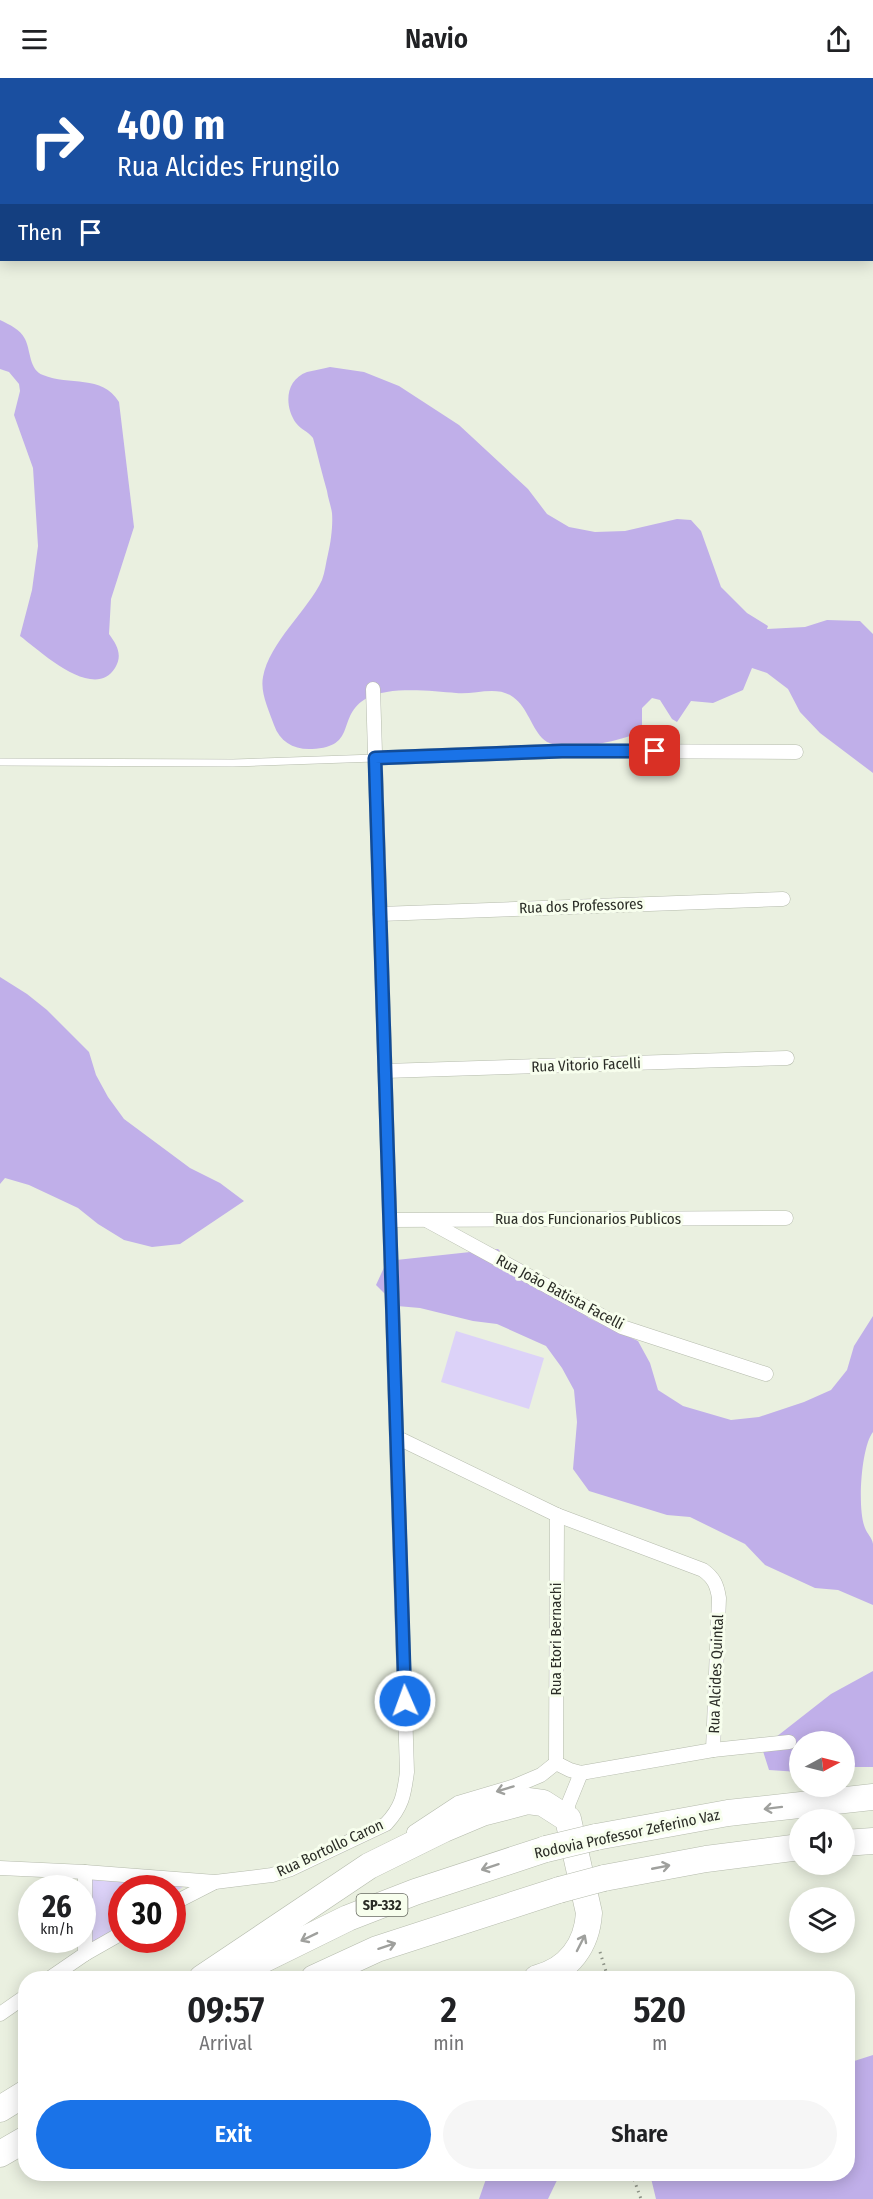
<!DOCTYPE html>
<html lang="en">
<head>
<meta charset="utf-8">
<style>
	body { margin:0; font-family:"Fira Sans Condensed",sans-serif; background:#f6f6f6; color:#202124; height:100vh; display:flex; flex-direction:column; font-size:22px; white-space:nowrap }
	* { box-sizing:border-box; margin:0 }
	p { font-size:20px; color:#757577 }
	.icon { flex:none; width:33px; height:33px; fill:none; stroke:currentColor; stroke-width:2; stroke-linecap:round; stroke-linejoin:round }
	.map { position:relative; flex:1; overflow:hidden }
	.details { position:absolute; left:18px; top:1893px; width:837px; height:210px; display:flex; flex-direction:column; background:#fff; border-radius:24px; box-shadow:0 3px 15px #0003 }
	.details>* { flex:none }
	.banner { position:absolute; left:0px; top:0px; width:873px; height:183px; box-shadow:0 3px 15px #0003; background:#1a4fa0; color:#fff; overflow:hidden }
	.needle { width:39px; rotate:83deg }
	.controls { position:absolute; left:789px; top:1653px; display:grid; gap:12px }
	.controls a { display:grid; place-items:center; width:66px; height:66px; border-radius:50%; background:#fff; box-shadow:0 3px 15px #0003; font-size:30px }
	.speed { position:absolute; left:18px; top:1797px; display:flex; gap:12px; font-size:30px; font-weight:700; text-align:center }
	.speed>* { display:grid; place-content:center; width:78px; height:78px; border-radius:50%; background:#fff; box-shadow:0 3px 15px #0003; line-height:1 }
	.speed small { font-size:15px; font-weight:400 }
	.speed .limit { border:9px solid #d22; background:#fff; color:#111 }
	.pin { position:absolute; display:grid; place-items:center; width:51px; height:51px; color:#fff; margin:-26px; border-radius:12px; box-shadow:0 3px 9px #0006 }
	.me { position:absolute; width:66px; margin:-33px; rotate:358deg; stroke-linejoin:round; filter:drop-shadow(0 0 4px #0008) }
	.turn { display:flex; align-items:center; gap:21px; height:126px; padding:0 18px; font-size:27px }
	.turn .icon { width:78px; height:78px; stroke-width:2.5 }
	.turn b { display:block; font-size:42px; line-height:51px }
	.then { display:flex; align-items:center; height:57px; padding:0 18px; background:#0003; gap:12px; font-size:22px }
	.eta { display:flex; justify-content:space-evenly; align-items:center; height:102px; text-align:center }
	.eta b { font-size:36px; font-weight:600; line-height:42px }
	.button { display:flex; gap:12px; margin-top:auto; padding:12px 18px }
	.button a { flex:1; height:69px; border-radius:36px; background:#1a73e8; color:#fff; font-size:24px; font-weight:600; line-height:69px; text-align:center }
	.button a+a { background:#f6f6f6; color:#202124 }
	header { display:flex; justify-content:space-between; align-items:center; height:78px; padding:0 18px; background:#fff; font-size:27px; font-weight:600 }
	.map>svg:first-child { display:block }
	.green { fill:#dcd2f8 }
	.forest { fill:#c0afe9 }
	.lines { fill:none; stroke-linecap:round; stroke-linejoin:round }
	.service-casing { stroke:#b5bbac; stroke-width:8 }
	.minor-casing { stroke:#b5bbac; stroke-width:15 }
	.motorway-casing { stroke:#b5bbac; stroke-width:27 }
	.path { stroke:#8c9185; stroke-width:3; stroke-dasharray:1.5 4.5; stroke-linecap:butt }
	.service { stroke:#fff; stroke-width:7 }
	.minor { stroke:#fff; stroke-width:14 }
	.motorway { stroke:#fff; stroke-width:26 }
	.motorway-bridge-casing { stroke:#b5bbac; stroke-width:27; stroke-linecap:butt }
	.motorway-bridge { stroke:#fff; stroke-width:26 }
	.oneway { stroke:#9fa09d }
	.route-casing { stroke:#114b97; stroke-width:15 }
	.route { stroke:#1a73e8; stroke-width:10 }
	.labels { text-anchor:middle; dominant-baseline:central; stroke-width:6; stroke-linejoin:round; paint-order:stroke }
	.shield { fill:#f7feed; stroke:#686b62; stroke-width:1.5 }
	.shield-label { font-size:14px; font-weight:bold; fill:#2a2c26 }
	.street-label { font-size:15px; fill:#2a2c26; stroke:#f7feed }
</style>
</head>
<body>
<header><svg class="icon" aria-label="menu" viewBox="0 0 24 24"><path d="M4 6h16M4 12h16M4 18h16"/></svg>Navio<svg class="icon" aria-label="share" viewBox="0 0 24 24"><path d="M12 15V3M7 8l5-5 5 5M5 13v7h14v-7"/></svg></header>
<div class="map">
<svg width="873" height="2121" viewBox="0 0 873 2121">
	<rect width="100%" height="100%" fill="#eaf0e0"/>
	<g class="green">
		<path d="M456 1253 544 1280 529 1331 441 1304Z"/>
		<path d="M91 1800 186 1807 173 1815 172 1810H122L121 1847 90 1867Z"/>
	</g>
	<g class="forest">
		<path d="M0 242C10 247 20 251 25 261 31 273 29 292 43 297 69 308 102 296 119 324L134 449 111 521 109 556C117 567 123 577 115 590 94 624 40 573 20 558L32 512 38 468 33 390 14 337 20 313 19 306 9 294 0 291Z"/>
		<path d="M330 289 364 294 399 308 459 347 528 411 547 436 569 449 595 454 625 453 677 441 691 442 701 453 721 509 747 535 768 548 767 551 805 549 827 542 860 543 873 556V695L820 655 800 634 788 611 767 595 752 590 743 612 713 625 691 623 677 644 672 641 660 622 652 620 642 630V653C623 663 558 678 542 660 530 647 527 627 510 617 494 608 473 617 456 615 432 613 389 608 367 620 335 638 359 669 312 671 294 672 280 664 274 647 269 632 260 615 263 599 269 565 308 532 322 502 325 494 326 484 328 476 331 464 333 447 332 435 331 428 328 420 327 413 322 396 318 378 313 360 308 353 301 352 296 345 284 328 285 302 307 294 315 292 323 291 330 289Z"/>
		<path d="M0 899 27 916 47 932 89 974 96 997 108 1019 124 1041 190 1090 220 1105 244 1123 180 1166 152 1169 124 1162 98 1146 78 1130 29 1107 5 1100 0 1106Z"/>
		<path d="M498 1171 519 1192 569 1224 589 1240 638 1263 650 1285 658 1312 683 1328 731 1342 759 1339 804 1324 831 1312 847 1292 854 1268 873 1238V1354C861 1369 857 1431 865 1450 867 1456 872 1459 873 1466 873 1486 873 1507 873 1527L838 1512 815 1510 765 1487 745 1466 690 1439 667 1437 589 1413 573 1391 577 1344 574 1312 562 1290 546 1268 497 1246 473 1243 420 1230 397 1228 376 1207 387 1183Z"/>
		<path d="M873 1593V1689H845L844 1664H800L799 1694 769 1692 762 1670 831 1616Z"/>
		<path d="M873 1977V2121H656L650 2096H848V1985Z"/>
		<path d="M497 2096H560L548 2121H479L486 2101Z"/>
	</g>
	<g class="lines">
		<g class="service-casing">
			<path id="service" d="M0 684 233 685 375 680"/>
		</g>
		<g class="minor-casing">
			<g id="minor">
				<path d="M375 680 562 673 796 674"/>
				<path d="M380 836 783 821"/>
				<path d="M385 993 787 980"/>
				<path d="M390 1142 786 1140"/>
				<path d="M428 1143 622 1249 766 1296"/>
				<path d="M398 1360 557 1437 703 1492C714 1500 717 1507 719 1520L713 1672"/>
				<path d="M556 1685 557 1437"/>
				<path d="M556 1685 570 1692 581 1695 713 1672 789 1664"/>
				<path d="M568 1741V1727L581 1695"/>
				<path d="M414 1754 458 1725 515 1708 541 1697 556 1685"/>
				<path d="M0 1790 85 1794 215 1804 272 1797 291 1791 386 1746C402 1729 404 1717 407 1694L373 611"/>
				<path d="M172 1826 213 1805"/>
				<path d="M85 1876V1794"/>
				<path d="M50 1900 85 1876 122 1855"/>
				<path d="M0 1936 26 1918"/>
			</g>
		</g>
		<g class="motorway-casing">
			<g id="motorway">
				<path d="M596 1759 728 1735 873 1719"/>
				<path d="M844 1765 873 1763"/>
				<path d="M604 1800 706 1781 800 1769"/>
				<path d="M232 1897 348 1840 415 1814 546 1771"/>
				<path d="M202 1900 369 1788 444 1751 482 1735 528 1723 543 1725 568 1741 589 1835C587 1867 569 1892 537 1900"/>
				<path d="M314 1900 377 1871 559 1812"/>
				<path d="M0 2031 26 2015"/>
				<path d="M0 2076 26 2061"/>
			</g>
		</g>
		<g class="path">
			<path d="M600 1874 608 1900"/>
			<path d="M632 2096 641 2121"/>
		</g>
		<use href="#service" class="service"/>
		<use href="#minor" class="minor"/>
		<use href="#motorway" class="motorway"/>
		<g class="motorway-bridge-casing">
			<g id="motorway-bridge">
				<path d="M546 1771 596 1759"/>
				<path d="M559 1812 604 1800"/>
			</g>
		</g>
		<use href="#motorway-bridge" class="motorway-bridge"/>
	</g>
	<defs><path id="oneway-shaft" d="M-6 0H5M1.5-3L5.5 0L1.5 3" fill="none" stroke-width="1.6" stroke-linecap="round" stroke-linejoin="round" transform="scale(1.5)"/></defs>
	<g class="oneway">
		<use href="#oneway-shaft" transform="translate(505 1711) rotate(163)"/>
		<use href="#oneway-shaft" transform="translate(773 1730) rotate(173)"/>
		<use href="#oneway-shaft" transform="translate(490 1789) rotate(162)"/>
		<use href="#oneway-shaft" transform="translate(661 1789) rotate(-11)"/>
		<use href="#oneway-shaft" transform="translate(309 1859) rotate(154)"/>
		<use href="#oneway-shaft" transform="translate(581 1865) rotate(-63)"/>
		<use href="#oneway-shaft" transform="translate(387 1868) rotate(-18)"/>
	</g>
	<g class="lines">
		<g class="route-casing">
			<path id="route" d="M405 1623 375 680 562 673H655"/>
		</g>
		<use href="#route" class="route"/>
	</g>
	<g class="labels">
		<rect class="shield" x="356.5" y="1816" width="51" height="22" rx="4.5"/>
		<g class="shield-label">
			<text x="382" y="1827">SP-332</text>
		</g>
		<g class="street-label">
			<text transform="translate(581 828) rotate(-2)">Rua dos Professores</text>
			<text transform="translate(586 987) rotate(-2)">Rua Vitorio Facelli</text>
			<text x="588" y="1141">Rua dos Funcionarios Publicos</text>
			<text transform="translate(560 1214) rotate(28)">Rua João Batista Facelli</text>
			<text transform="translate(556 1561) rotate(-90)">Rua Etori Bernachi</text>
			<text transform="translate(716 1596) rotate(-88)">Rua Alcides Quintal</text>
			<text transform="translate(627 1756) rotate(-12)">Rodovia Professor Zeferino Vaz</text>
			<text transform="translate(330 1770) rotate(-25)">Rua Bortollo Caron</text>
		</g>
	</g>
</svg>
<div class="controls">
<a><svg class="needle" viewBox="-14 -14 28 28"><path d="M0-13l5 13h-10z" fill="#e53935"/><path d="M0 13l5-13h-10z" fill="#757577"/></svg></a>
<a><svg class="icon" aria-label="sound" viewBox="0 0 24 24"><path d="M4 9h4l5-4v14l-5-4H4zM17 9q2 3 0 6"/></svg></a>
<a><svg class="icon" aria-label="layers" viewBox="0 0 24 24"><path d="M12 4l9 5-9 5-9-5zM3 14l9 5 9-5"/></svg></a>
</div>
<div class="speed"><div>26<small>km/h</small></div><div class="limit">30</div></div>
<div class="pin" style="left:655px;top:673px;background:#d93025"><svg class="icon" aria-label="arrive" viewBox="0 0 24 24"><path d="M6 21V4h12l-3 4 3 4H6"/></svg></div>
<svg class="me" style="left:405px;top:1623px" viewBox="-20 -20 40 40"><circle r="17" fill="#1a73e8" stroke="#fff" stroke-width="3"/><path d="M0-11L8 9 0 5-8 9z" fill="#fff"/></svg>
<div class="banner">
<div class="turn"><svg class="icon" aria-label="right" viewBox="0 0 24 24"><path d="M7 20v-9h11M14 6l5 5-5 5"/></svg><div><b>400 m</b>Rua Alcides Frungilo</div></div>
<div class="then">Then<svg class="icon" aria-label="arrive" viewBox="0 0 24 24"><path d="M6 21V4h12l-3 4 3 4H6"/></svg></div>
</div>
<section class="details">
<div class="eta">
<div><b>09:57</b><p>Arrival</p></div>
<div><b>2</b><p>min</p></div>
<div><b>520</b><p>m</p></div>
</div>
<div class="button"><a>Exit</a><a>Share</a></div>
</section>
</div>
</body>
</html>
